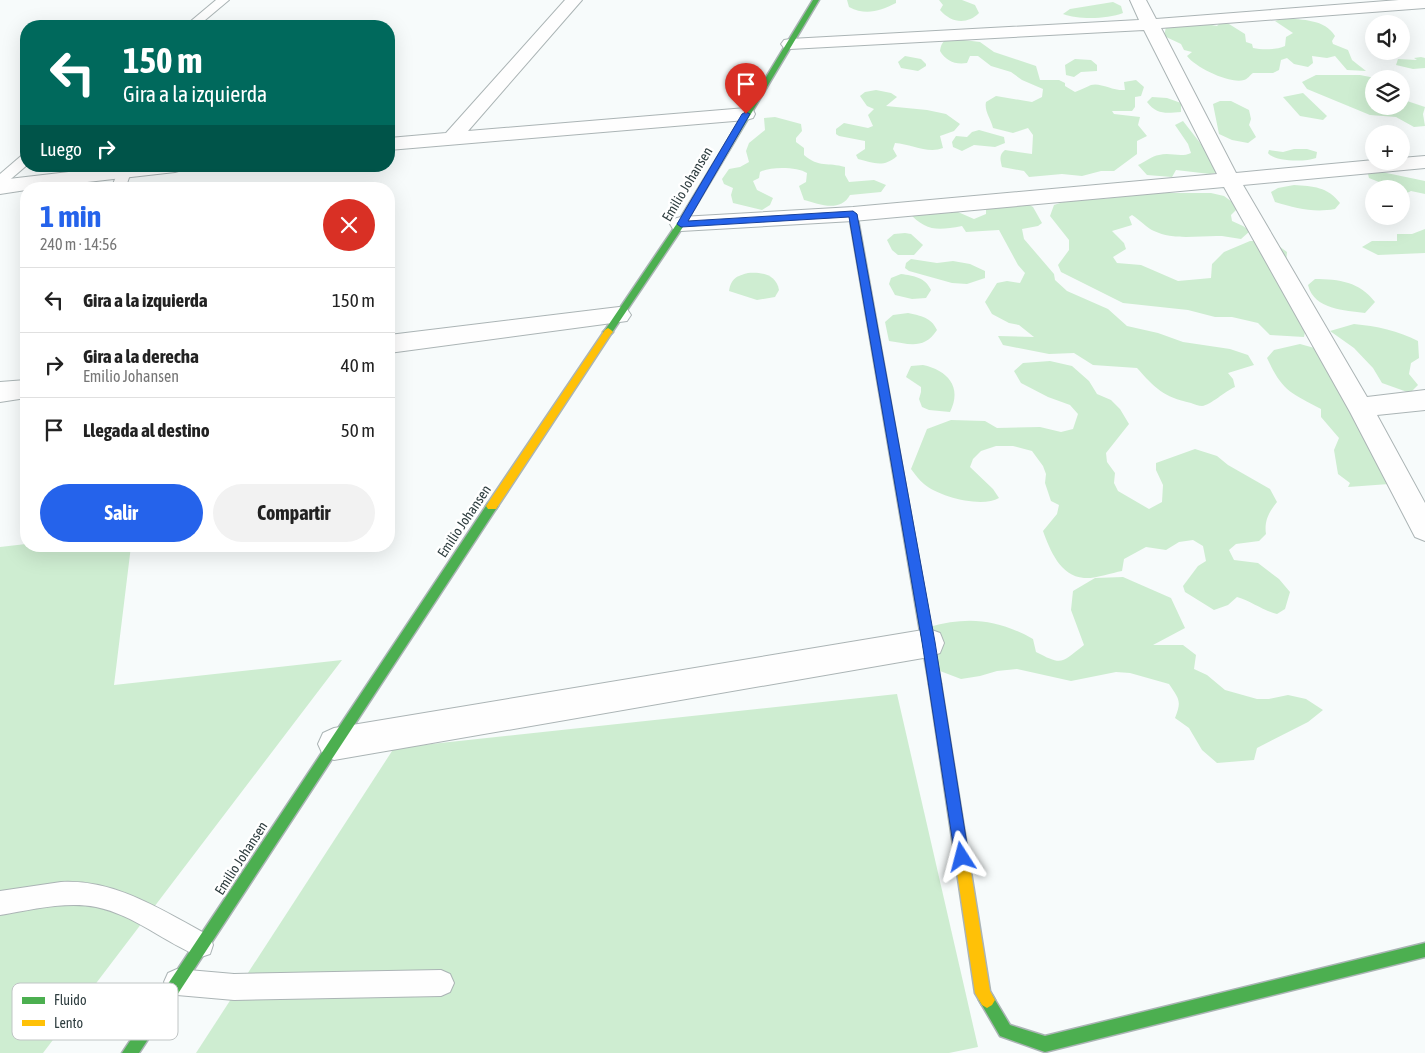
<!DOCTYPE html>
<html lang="es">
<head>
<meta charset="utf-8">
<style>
	body { margin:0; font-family:"Asap Condensed",sans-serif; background:#f2f2f2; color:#222; height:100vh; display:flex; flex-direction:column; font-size:19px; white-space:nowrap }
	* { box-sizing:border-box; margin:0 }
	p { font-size:16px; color:#767676 }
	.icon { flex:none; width:28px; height:28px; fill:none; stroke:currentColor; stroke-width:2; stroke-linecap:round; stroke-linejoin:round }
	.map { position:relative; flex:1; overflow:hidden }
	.sheet { position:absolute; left:20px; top:182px; width:375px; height:370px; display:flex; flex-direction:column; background:#fff; border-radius:20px; box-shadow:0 5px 20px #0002 }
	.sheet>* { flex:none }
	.hud { position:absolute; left:20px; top:20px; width:375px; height:152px; border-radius:20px; box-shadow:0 5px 20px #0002; background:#00695c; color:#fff; overflow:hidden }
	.fabs { position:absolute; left:1365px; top:15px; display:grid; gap:10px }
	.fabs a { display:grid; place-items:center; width:45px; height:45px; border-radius:50%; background:#fff; box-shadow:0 5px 20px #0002; font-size:25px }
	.pin { position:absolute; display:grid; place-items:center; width:42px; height:42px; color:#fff; margin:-51px -21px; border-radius:50% 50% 50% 0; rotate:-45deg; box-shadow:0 0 5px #0007 }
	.pin .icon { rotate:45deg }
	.me { position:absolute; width:55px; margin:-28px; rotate:351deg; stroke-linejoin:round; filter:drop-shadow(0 0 4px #0008) }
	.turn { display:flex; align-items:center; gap:18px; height:105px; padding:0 20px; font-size:22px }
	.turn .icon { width:65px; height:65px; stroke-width:2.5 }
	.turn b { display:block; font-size:35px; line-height:42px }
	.then { display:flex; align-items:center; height:48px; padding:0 20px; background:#0003; gap:10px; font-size:19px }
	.round { display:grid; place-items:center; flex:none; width:52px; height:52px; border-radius:26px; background:#f2f2f2 }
	.overview { display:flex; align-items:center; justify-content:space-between; height:85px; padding:0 20px }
	h1 { font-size:30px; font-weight:700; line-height:38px; color:#2563eb }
	.button { display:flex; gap:10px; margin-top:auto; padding:10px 20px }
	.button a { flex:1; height:58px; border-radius:30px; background:#2563eb; color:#fff; font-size:20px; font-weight:700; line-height:58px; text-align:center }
	.button a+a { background:#f2f2f2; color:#222 }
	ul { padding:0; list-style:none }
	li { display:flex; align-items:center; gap:15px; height:65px; padding:0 20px; border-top:1px solid #e0e0e0 }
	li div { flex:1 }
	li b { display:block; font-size:19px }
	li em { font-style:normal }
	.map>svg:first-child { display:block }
	.green { fill:#ceedd1 }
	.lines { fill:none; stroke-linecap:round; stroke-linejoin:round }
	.lane-casing { stroke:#abb4b5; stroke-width:2 }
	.street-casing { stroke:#abb4b5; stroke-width:2 }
	.fast-casing { stroke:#abb4b5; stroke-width:3 }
	.slow-casing { stroke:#abb4b5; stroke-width:3 }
	.lane { fill:#fefefe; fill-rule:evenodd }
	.street { fill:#fefefe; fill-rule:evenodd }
	.fast { fill:#4caf50; fill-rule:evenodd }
	.slow { fill:#ffc107; fill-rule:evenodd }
	.route { fill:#2563eb; stroke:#184099 }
	.labels { text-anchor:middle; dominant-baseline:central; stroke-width:5; stroke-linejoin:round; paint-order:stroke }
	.street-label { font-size:14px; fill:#2e3d3f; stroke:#fff }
	.key { fill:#fff; stroke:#c0c5c5; stroke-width:1 }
	.key-label { font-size:14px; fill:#2e3d3f }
</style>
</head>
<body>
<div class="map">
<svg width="1425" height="1053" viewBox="0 0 1425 1053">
	<rect width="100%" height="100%" fill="#f7fbfb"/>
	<g class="green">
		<path d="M847 0H896V3C880 11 866 16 849 7Z"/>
		<path d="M939 0H962L975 5 979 13C967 25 951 23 940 10L943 5Z"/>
		<path d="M1113 2 1121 6 1123 13C1107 19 1079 20 1063 14L1070 9Z"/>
		<path d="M1285 18C1302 20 1325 19 1335 36L1332 41 1333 44 1348 50 1352 60 1366 71 1347 70 1335 56 1327 58 1312 56 1313 63 1308 67 1294 64 1287 58 1281 60 1279 70 1273 73H1253C1250 75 1248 79 1244 80 1230 84 1196 68 1187 56L1192 52 1184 50 1181 44 1164 36 1166 27H1181L1196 22 1217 26 1221 22 1229 24 1245 34 1246 42 1252 44 1253 48C1262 50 1277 50 1285 46L1286 37 1293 33 1275 21Z"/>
		<path d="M948 38 980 42 994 52 1036 66 1040 80H1059L1065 83V86L1075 92C1081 90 1086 87 1091 85 1100 82 1113 91 1125 90L1124 82 1136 80 1144 87 1141 96 1135 97V107L1132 111H1112L1114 114 1140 117 1138 125 1147 136 1137 141V154L1114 171H1101L1082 176 1062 174 1029 177 1024 171 1002 167C1000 159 999 155 1005 150L1032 154 1033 135 1028 128 1013 133 993 128C991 119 984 111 986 102L996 96 1032 102 1042 97 1043 89 1022 80 1011 72 991 66 978 56H970L967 63C955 65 946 61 940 51 941 45 942 42 948 38Z"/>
		<path d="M905 56 921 59 926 64V66L918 71 901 68 898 62Z"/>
		<path d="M1421 57 1425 58V68L1413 69 1396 65 1398 59 1417 60 1414 58Z"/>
		<path d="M1075 59 1091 60 1097 65V71L1081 72 1074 77 1066 75 1065 65Z"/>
		<path d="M1316 75H1360L1380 79H1374V106H1401V99L1425 107 1423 114 1425 126 1414 127 1396 117 1370 115 1307 89 1302 82Z"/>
		<path d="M876 90 891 93 897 97 886 106 927 110 946 114 960 124 954 131 940 136 943 148C928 154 911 144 895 143L893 149 897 156C884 168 873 163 858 159L856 155 865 149V141L839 136 836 134V129L844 123 868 128 873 126 868 115 874 109 867 106 860 96 865 92Z"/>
		<path d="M1303 93 1327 116 1323 120 1300 116 1283 97Z"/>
		<path d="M1152 97 1167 98 1181 103V112C1166 113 1157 115 1147 102Z"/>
		<path d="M1220 101H1231L1249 110 1251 119 1249 125 1256 137 1248 143 1232 140 1219 134 1213 104Z"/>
		<path d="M775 117 801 124 802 131 796 138V142L804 148V155C819 168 828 162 845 167V175L849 182 874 180 886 185 881 192 850 195C840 213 819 204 804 200L799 186 806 182 807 173C798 167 771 166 760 172L759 178 753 181 757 190 773 198 770 205 762 210 733 203 731 195 733 188 724 184 722 179 729 169 740 167 749 162 746 151 749 143 765 130 764 118Z"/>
		<path d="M1183 121 1222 171 1210 174 1176 170 1172 177 1147 175 1138 165C1145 162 1152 156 1159 155 1171 152 1180 158 1191 153L1188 144 1175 125Z"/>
		<path d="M979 130 1004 137 1005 143 995 147 974 145 962 151 953 147 952 142 956 136 967 137 972 132Z"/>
		<path d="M1294 149H1307L1317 152 1316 158C1306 162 1274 162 1268 153L1269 150 1283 152Z"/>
		<path d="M1377 171 1425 181V194L1411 191 1401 196V189H1385L1379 182 1369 178 1368 174Z"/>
		<path d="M1294 185C1313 186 1328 187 1340 203L1335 209C1313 213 1296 208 1275 202L1271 192 1278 188Z"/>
		<path d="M1155 193H1211L1224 196 1239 207 1231 215 1232 221 1243 226 1250 231 1241 239C1235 238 1228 237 1222 236 1200 235 1175 241 1154 231 1147 228 1140 220 1132 215L1129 217 1132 225 1112 231 1124 243 1126 249 1113 257 1117 263 1141 265 1178 281 1211 278 1212 264 1224 252 1250 241H1272L1287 252 1286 264 1308 316 1304 337 1270 335 1258 323 1232 317H1215L1188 310 1123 303 1061 272 1058 265 1069 250V240L1050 216 1054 205 1079 197 1102 199Z"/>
		<path d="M1017 198 1033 207 1042 223 1038 226 1022 229 1024 239 1054 274 1055 280 1067 291 1108 309 1127 326 1158 333 1183 342 1230 349 1248 355 1254 365 1228 373 1233 379 1235 387C1225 391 1211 405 1202 406 1199 406 1194 404 1191 403 1163 397 1155 388 1137 368L1093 365 1074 353 1049 354 1003 345 998 336 1034 337 1019 325 1009 323 992 314 985 302 997 283 1007 281 1020 283 1025 273 1018 265 999 230 966 232 962 226C936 231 926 231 908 212L951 209 974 219 986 214V204Z"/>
		<path d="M1425 229V253L1378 255 1362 247 1372 241H1397V234H1412Z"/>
		<path d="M905 233 911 234 923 245 914 255H898L892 250 887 240 894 234Z"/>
		<path d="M911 259 937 263 953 261 970 264 985 271V278L967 284 952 283 909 271 905 268 906 263Z"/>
		<path d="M748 273C763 272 776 275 779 290L775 297 757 300 729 291C731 278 737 276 748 273Z"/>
		<path d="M901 274C914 276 925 277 931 290L926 298 912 299 895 295 889 284 891 278Z"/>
		<path d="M1315 279C1339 279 1360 282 1375 302L1365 313C1345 310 1314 310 1308 285Z"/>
		<path d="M908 313C921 316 931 317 937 330 924 350 909 344 889 341L885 322 893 315Z"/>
		<path d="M1354 324C1376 326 1399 331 1418 341L1419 358 1411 363 1409 374 1418 385 1410 393 1382 383 1373 368 1354 348 1330 331Z"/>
		<path d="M1300 344 1318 349 1389 484 1348 487 1350 483 1338 474 1334 450 1339 438 1321 417V409C1290 392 1283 392 1267 358L1274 350Z"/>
		<path d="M1050 361 1072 366 1089 381 1097 394 1111 400 1120 409 1129 424 1106 453 1107 462 1115 473 1114 483 1118 491 1149 509 1162 502 1163 485 1156 470V463L1195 449 1217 456 1228 465 1270 489 1277 502C1269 512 1264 521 1266 534L1259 541 1236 544 1229 550 1234 560 1258 563 1279 579 1290 592 1285 609 1277 614C1262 610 1251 601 1237 597L1228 605 1214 610 1185 592 1183 586 1198 566 1206 561 1203 546 1193 540 1179 542 1166 550 1146 547 1124 559 1122 571C1111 573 1095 579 1084 578 1060 576 1050 550 1043 531L1057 514 1059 505 1051 501 1045 483 1046 474 1043 466 1032 451 1013 446H996L981 451 973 459 970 467 993 489 999 498C982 508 939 497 924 484 919 480 915 474 911 469L927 429 951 420 985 421 997 428 1040 427 1061 432 1073 429 1078 414 1070 405 1048 397 1021 383 1014 371 1023 363Z"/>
		<path d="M923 365C947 370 963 387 950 412L929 410 922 407 919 399 921 392V387L906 377 911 366Z"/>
		<path d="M26 544V546H131L114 685 342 660 43 1053H0V547Z"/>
		<path d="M1123 577 1171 598 1185 628 1153 645H1183L1196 655 1194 669 1207 675 1225 690 1257 699H1269L1288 695 1306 699 1323 710 1308 722 1257 748 1254 760 1217 763 1202 750 1189 728 1175 718C1182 701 1179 699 1169 684L1130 673 1116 672 1071 681 1017 669 997 671 980 676 961 679 940 671 929 627C968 616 997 619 1033 639L1036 652C1063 666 1061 663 1084 645L1071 610 1073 591 1095 578Z"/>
		<path d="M897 694 978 1047 949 1053H196L394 748Z"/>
	</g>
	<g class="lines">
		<g class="lane-casing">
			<g id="lane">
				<path d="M216 0H229L198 26H185Z"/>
				<path d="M26 155V166L5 184 0 185V174L21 156Z"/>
				<path d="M124 168 129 169 131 172 125 189H111L119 169Z"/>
				<path d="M61 882C116 879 163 911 210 936L213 945 210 954 201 957C165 943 135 915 96 907 65 901 31 910 0 915V891Z"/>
				<path d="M177 969 234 974 441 970 450 974 454 983 450 992 441 996 234 1000 177 995 168 991 164 982 168 973Z"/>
			</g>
		</g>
		<g class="street-casing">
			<g id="street">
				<path d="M565 0H582L468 131 746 108 753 110 755 114 753 118 746 120 389 150V138L446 133Z"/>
				<path d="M1130 0H1146L1156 19 1399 0H1425V8L1161 28 1236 173 1374 160 1401 161V158L1425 156V168L1243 185 1367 397 1425 390V410L1377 415 1425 503V541L1415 537 1350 412 1224 187 853 221 681 231 673 229 670 224 673 219 681 217 853 207 1217 174 1144 30 790 49 784 48 781 44 784 40 790 39 1139 20Z"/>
				<path d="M120 166H185L182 170 175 172 26 189V190L0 194V180Z"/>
				<path d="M619 307 627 309 631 315 627 321 389 353V335Z"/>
				<path d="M26 380V398L0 402V382Z"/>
				<path d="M929 629 940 633 944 643 940 653 929 657 334 760 323 755 318 744 323 733 334 728Z"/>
			</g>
		</g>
		<g class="fast-casing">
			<g id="fast">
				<path d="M813 0H819L685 224 611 334H605L603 332 605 330 678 222Z"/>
				<path d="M853 211 857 214 941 684 939 688 935 690 931 688 929 684 849 214Z"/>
				<path d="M492 501 496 503 498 506 496 509 139 1053H122L488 503Z"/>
				<path d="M1425 943V957L1045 1052 1000 1036 979 1000 982 995 987 992 992 995 1010 1025 1045 1036Z"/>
			</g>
		</g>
		<g class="slow-casing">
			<g id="slow">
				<path d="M608 328 611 330 613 332 611 334 496 509H488L486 506 488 503 605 330Z"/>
				<path d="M935 678 939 680 941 684 990 991 995 1000 992 1005 987 1008 982 1005 975 993 929 684 931 680Z"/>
			</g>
		</g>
		<use href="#lane" class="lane"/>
		<use href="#street" class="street"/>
		<use href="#fast" class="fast"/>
		<use href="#slow" class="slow"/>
	</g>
	<path class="route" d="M746 112 750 114 688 221 853 211 857 214 935 642 969 857 967 862 962 864 957 862 955 857 922 642 849 217 681 227 677 224 742 114Z"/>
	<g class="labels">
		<g class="street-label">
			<text transform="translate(687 184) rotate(-59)">Emilio Johansen</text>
			<text transform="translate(464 521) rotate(-56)">Emilio Johansen</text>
			<text transform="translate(241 858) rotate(-57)">Emilio Johansen</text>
		</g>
	</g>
	<rect x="12" y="983" width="166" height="57" rx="8" class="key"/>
	<rect x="22" y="997" width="23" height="7" fill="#4caf50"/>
	<rect x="22" y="1020" width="23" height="6" fill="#ffc107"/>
	<g class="key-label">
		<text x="54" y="1005">Fluido</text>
		<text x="54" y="1028">Lento</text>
	</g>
</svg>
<div class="fabs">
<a><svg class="icon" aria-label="sound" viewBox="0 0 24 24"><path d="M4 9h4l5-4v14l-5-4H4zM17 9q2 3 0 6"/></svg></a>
<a><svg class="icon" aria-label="layers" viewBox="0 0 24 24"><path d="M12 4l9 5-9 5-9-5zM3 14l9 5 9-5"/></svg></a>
<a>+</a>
<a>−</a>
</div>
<div class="pin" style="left:746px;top:114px;background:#d93025"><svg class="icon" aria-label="arrive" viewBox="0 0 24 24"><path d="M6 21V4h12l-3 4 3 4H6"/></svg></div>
<svg class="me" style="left:962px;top:857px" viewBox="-20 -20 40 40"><path d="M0-17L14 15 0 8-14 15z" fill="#2563eb" stroke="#fff" stroke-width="4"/></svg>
<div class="hud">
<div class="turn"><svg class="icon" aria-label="left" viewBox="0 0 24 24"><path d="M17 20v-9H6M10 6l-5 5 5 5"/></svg><div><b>150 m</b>Gira a la izquierda</div></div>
<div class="then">Luego<svg class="icon" aria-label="right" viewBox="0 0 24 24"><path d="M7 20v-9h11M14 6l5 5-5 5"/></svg></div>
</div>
<section class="sheet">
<div class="overview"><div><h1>1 min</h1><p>240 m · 14:56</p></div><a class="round" style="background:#d93025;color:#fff"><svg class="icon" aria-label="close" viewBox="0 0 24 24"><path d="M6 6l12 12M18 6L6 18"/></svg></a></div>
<ul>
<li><svg class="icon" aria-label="left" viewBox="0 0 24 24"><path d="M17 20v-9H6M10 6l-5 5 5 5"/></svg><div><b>Gira a la izquierda</b></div><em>150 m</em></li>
<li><svg class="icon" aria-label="right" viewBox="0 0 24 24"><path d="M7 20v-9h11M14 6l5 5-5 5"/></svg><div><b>Gira a la derecha</b><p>Emilio Johansen</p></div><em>40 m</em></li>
<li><svg class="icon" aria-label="arrive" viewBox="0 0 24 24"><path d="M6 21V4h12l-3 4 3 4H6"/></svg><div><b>Llegada al destino</b></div><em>50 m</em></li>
</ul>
<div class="button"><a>Salir</a><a>Compartir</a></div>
</section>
</div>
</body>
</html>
